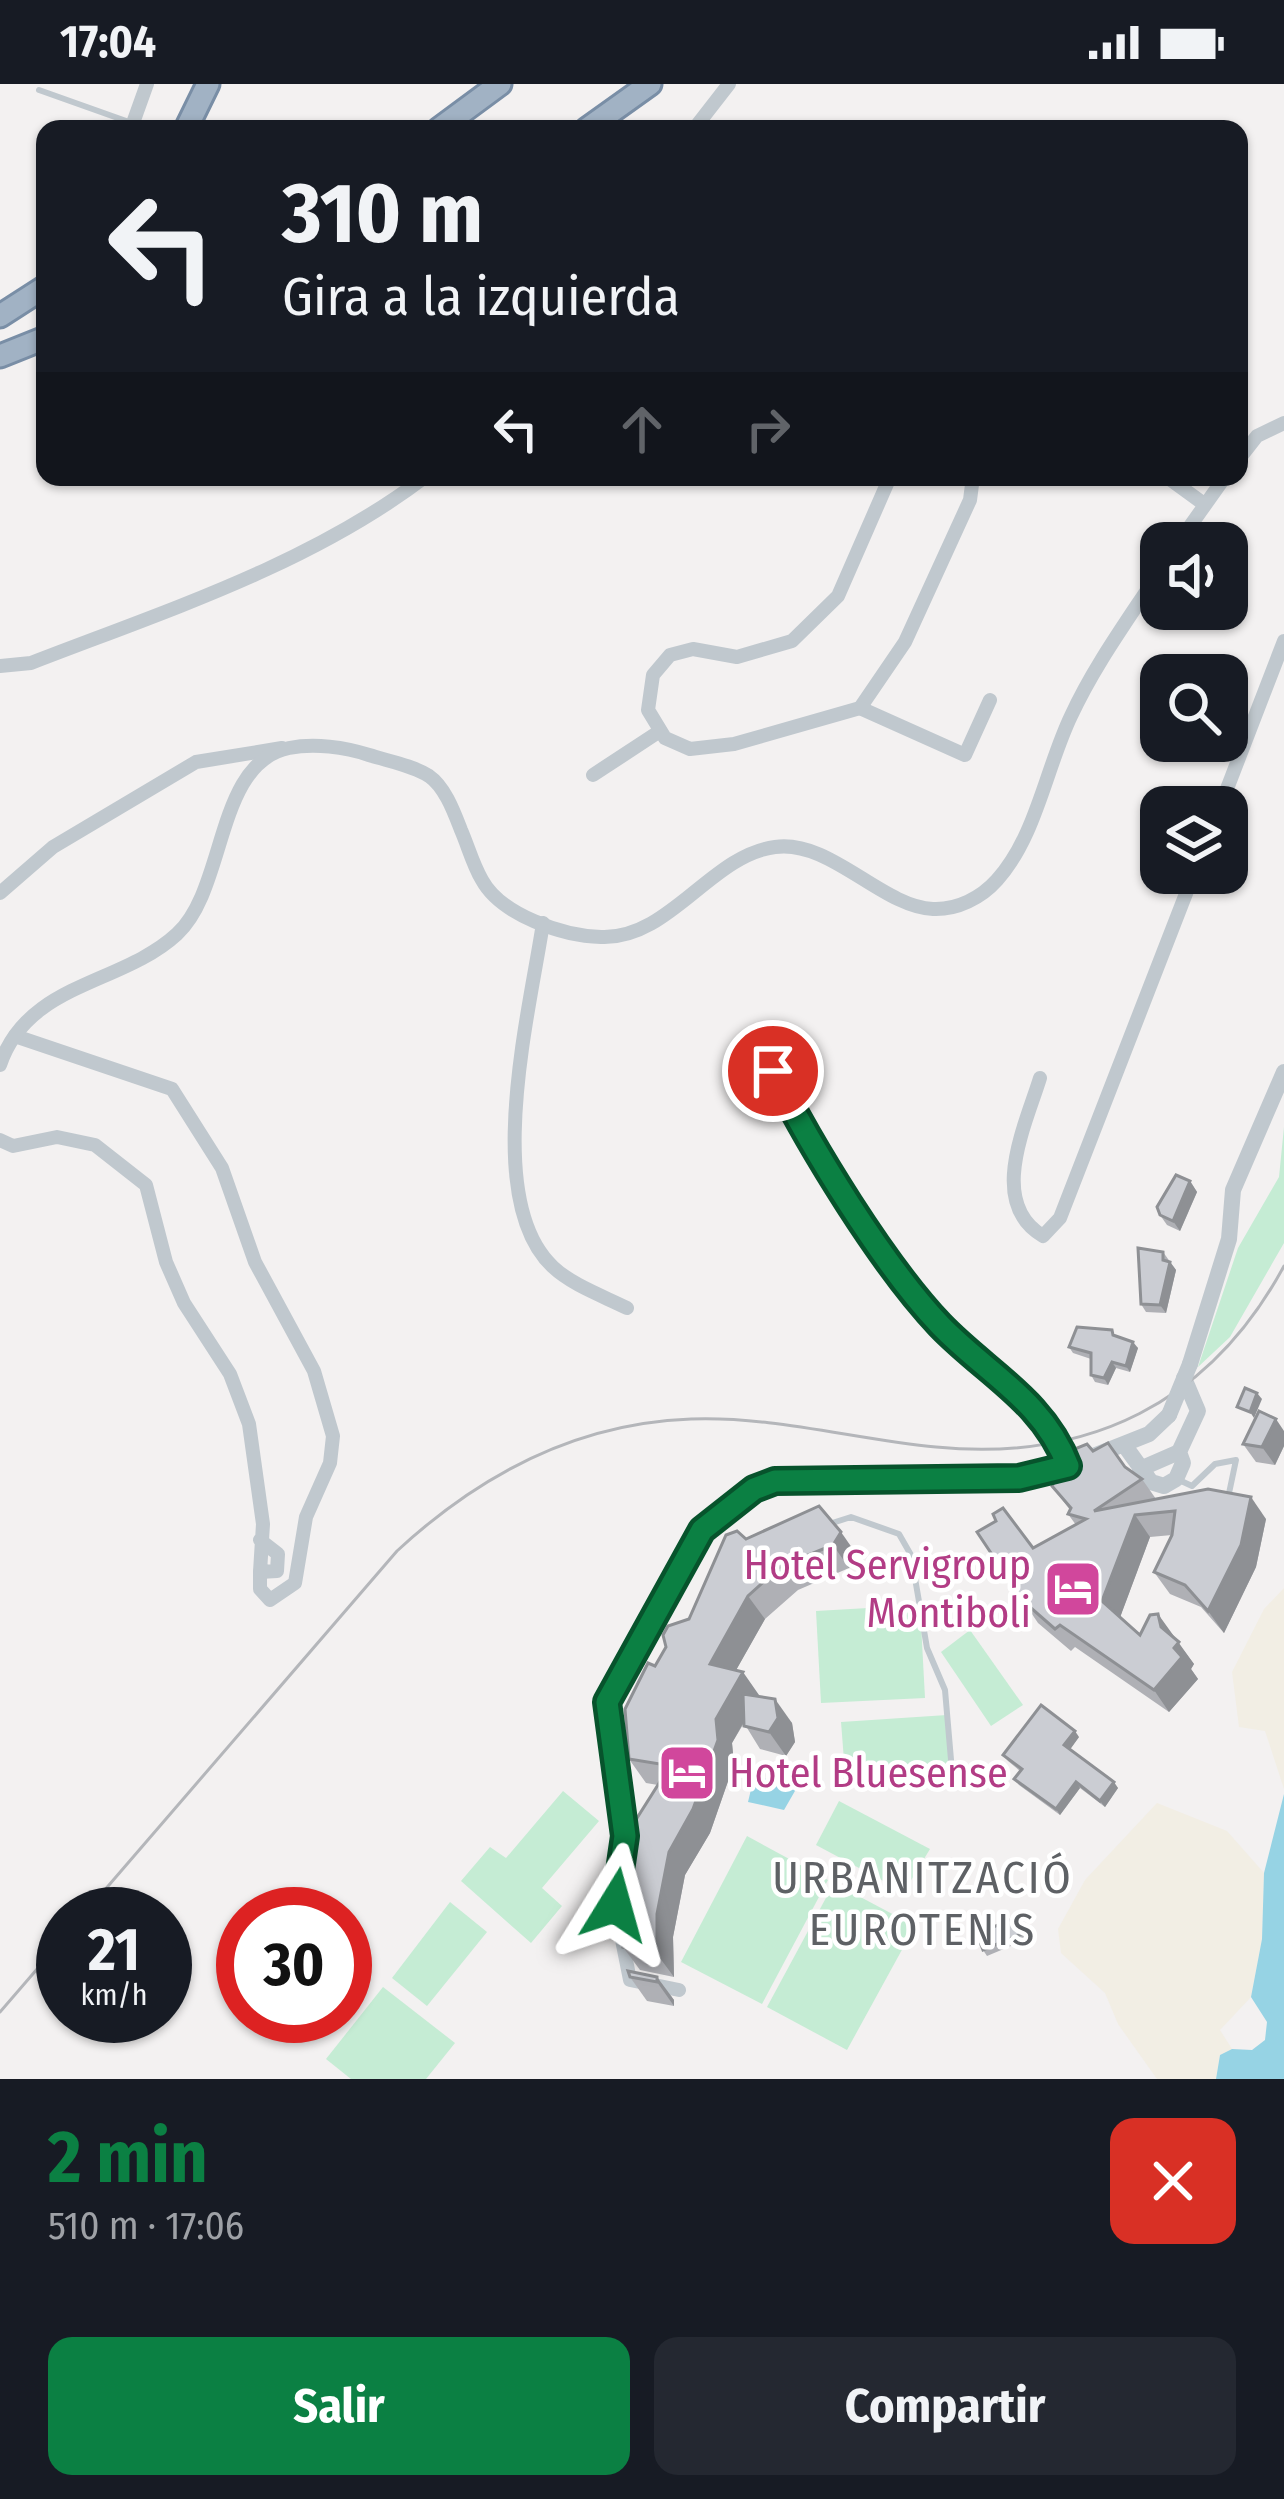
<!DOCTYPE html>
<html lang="es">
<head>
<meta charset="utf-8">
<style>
	body { margin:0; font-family:"Fira Sans Condensed",sans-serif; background:#242831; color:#f1f3f6; height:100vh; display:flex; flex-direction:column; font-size:45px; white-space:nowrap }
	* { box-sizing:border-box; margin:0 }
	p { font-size:39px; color:#9ea1a6 }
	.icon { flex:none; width:66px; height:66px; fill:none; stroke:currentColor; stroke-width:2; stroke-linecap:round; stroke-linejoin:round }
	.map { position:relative; height:1995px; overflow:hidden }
	.drawer { display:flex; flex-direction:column; background:#171b24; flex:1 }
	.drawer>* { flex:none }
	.banner { position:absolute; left:36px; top:36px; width:1212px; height:366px; border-radius:24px; box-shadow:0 3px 9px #0004; background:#171b24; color:#f1f3f6; overflow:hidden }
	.tools { position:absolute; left:1140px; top:438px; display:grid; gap:24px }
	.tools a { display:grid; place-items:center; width:108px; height:108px; border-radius:24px; background:#171b24; box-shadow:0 3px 9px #0004; font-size:60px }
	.speed { position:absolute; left:36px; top:1803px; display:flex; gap:24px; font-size:60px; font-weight:700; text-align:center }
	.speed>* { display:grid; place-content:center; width:156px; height:156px; border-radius:50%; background:#171b24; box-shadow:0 3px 9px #0004; line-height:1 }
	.speed small { font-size:30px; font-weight:400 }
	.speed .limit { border:18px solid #d22; background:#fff; color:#111 }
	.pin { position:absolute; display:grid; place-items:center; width:102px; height:102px; color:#fff; margin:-51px; border:6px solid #fff; border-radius:50%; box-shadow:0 3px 12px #0007 }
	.me { position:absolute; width:132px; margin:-66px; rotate:8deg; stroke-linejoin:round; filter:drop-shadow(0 0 9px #0008) }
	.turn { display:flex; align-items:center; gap:42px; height:252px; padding:0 48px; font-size:54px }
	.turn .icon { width:156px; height:156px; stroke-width:2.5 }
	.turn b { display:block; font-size:84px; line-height:102px }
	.lanes { display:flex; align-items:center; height:114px; padding:0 48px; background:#0003; justify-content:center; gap:60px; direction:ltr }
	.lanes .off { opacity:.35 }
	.round { display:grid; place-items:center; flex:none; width:126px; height:126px; border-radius:24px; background:#242831 }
	.summary { display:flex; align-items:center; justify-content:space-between; height:204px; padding:0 48px }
	h1 { font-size:72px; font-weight:700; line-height:90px; color:#0b8043 }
	.cta { display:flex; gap:24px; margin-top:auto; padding:24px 48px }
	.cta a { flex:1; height:138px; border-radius:24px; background:#0b8043; color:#fff; font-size:48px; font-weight:700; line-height:138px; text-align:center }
	.cta a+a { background:#242831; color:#f1f3f6 }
	.status { display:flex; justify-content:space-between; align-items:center; height:84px; padding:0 60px; background:#171b24; direction:ltr }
	.status svg { height:33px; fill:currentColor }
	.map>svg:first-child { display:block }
	.green { fill:#c5ecd4 }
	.sand { fill:#f2eee4 }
	.water { fill:#96d3e4 }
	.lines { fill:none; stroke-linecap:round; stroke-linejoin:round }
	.trunk-casing { stroke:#798ea6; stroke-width:27 }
	.service { stroke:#c0c8ce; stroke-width:6 }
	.minor { stroke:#c0c8ce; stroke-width:14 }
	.tertiary { stroke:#c0c8ce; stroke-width:16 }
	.trunk { stroke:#a1b2c4; stroke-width:21 }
	.tram { stroke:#b4b6ba; stroke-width:3 }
	.minor-bridge { stroke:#c0c8ce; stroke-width:14 }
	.tertiary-bridge { stroke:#c0c8ce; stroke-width:16 }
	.wall { fill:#afb0b5 }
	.shaded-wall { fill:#8e9094 }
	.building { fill:#cbcdd3; stroke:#8e9094; stroke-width:3 }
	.route-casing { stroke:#07532c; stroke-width:30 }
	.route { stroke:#0b8043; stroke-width:21 }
	.labels { text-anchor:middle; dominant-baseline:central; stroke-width:9; stroke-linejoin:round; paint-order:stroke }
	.hotel-label { font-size:42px; fill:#b23c85; stroke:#fff; text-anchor:end }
	.neighbourhood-label { font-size:45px; letter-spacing:3px; fill:#5e6165; stroke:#fff }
</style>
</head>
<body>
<div class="status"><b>17:04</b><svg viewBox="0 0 49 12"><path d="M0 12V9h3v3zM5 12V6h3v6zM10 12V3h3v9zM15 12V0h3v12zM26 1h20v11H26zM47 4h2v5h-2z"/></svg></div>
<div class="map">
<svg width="1284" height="1995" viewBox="0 0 1284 1995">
	<rect width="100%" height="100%" fill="#f3f1f1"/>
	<g class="green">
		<path d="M1284 1043V1159L1230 1253 1198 1283 1238 1164 1279 1093Z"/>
		<path d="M920 1521 925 1614 821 1619 816 1527Z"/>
		<path d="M970 1546 1023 1621 991 1642 941 1568Z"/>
		<path d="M947 1631 951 1683 845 1689 841 1638Z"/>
		<path d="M563 1707 599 1737 542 1804 562 1822 531 1859 461 1797 490 1763 506 1774Z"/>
		<path d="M839 1717 930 1765 904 1808 816 1761Z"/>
		<path d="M747 1752 828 1796 762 1920 681 1878Z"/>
		<path d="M834 1799 915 1842 847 1966 767 1923Z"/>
		<path d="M450 1818 487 1848 427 1922 392 1894Z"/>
		<path d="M383 1903 455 1959 426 1995H351L326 1975Z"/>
	</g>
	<g class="sand">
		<path d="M1284 1504V1705L1265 1647 1239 1643 1232 1588 1264 1525Z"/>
		<path d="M1157 1719 1227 1747 1264 1789 1262 1855 1251 1913 1220 1946 1232 1965 1220 1971 1216 1995H1157L1118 1940 1105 1909 1061 1869 1058 1845 1085 1796Z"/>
	</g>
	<g class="water">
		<path d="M785 1678 797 1682 799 1700 784 1726 748 1718 754 1693 774 1696Z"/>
		<path d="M1284 1710V1995H1216L1220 1971 1232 1965 1252 1966 1265 1956 1267 1938 1251 1913 1262 1855 1264 1789Z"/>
	</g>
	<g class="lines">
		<g class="trunk-casing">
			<g id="trunk">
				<path d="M186 45 208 0"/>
				<path d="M439 45 500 0"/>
				<path d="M587 45 650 0"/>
				<path d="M0 232 45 203"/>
				<path d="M0 272 45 254"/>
			</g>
		</g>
		<g class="service">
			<path d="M39 6 129 38"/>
			<path d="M1179 1396 1192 1402 1215 1380 1236 1376 1228 1414"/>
			<path d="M829 1440 851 1433 899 1450 911 1471 927 1564 945 1606 953 1699"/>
		</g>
		<g class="minor">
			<path d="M133 39 147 0"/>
			<path d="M694 45 729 0"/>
			<path d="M1239 375 1257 352 1284 339"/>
			<path d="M890 393 838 512 792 557 737 573 693 565 670 571 653 591 648 626 665 654 690 665 734 660 860 624 905 558 970 416 973 393"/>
			<path d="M1167 393 1204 420"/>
			<path d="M1178 459 1225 393"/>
			<path d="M0 582 31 579C165 527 309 481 425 393"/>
			<path d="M860 624 965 671 990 616"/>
			<path d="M593 691 660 647"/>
			<path d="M1220 723 1284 557"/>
			<path d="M0 809 53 763 196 678 282 664"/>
			<path d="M543 839C530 926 481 1116 553 1183 572 1201 603 1212 627 1224"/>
			<path d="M15 952 172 1005 222 1084 255 1178 314 1287 333 1352 330 1379 306 1433 295 1499 270 1516 260 1505V1488"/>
			<path d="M0 981C28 898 122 901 177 850 227 804 215 679 289 664 314 659 345 663 369 671 388 677 412 681 429 692 445 703 454 728 461 746 468 762 473 781 482 796 501 831 563 852 601 853 669 856 711 771 775 763 830 755 882 823 933 825 957 826 981 814 997 796 1036 753 1046 684 1071 632 1095 580 1130 533 1161 485"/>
			<path d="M773 987C809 1060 885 1185 941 1243 976 1278 1018 1304 1050 1343"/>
			<path d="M1040 994C1026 1040 987 1119 1043 1152L1060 1134 1194 789"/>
			<path d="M0 1056 13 1062 57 1053 95 1061 146 1101 166 1178 184 1219 230 1290 249 1340 263 1440 260 1488 277 1487 278 1470 260 1456"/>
			<path d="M679 1906 630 1896 615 1821 625 1752 607 1618 702 1446 754 1405 775 1397 1020 1394 1067 1381"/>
		</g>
		<g class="tertiary">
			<path d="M1190 1280 1229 1155 1233 1106 1284 988"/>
			<path d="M1125 1362 1151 1398 1164 1402 1176 1395 1183 1379 1179 1368 1198 1327 1184 1294"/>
			<path d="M1091 1373 1149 1350 1169 1331"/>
			<path d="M1140 1385 1179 1368"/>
		</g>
		<use href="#trunk" class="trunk"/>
		<g class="tram">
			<path d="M84 1830 397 1467C479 1391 577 1339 691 1335 773 1332 854 1355 936 1363 1089 1378 1210 1319 1284 1182"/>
			<path d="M0 1928 63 1855"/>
		</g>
		<path class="minor-bridge" d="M1050 1343 1064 1370"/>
		<path class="tertiary-bridge" d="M1169 1331 1190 1280"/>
	</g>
	<g class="wall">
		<path d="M1190 1097 1197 1108 1180 1147 1167 1141 1160 1131Z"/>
		<path d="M1163 1168 1176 1186 1166 1229 1146 1228 1141 1220Z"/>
		<path d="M1116 1252 1138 1264 1130 1288 1116 1284 1108 1301 1095 1298 1091 1291V1275L1073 1269 1069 1263Z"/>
		<path d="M1284 1347V1362L1275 1381 1256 1378 1243 1360Z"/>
		<path d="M1093 1367 1125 1383 1142 1395 1156 1415 1266 1435 1256 1483 1224 1549 1201 1523 1170 1510 1154 1488 1172 1451 1150 1453 1120 1533 1140 1551 1174 1554 1194 1580 1191 1585 1198 1595 1169 1628 1075 1563 1071 1567 1038 1539 977 1448 1033 1464 1076 1441 1068 1430 1070 1426 1052 1402 1059 1391 1051 1381Z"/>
		<path d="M819 1422 857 1471 849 1484 798 1506 765 1535 736 1586 759 1613 792 1639 795 1658 786 1672 760 1665 744 1639 732 1659 734 1680 710 1749 685 1791 673 1853 674 1893 640 1886 623 1863 628 1810 619 1797 658 1701 646 1699 629 1675 655 1582 746 1455Z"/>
		<path d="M1079 1653 1070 1665 1118 1704 1105 1723 1080 1704 1060 1731 1019 1701 1014 1695 1020 1687 1008 1677 1003 1671Z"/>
		<path d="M1019 1832 1030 1854 987 1872 983 1866Z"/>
		<path d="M630 1893H657L674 1916V1922L647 1917Z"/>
	</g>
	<g class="shaded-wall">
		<path d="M1190 1097 1197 1108 1180 1147 1173 1137Z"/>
		<path d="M1170 1178 1176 1186 1166 1229 1160 1221Z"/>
		<path d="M1133 1258 1138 1264 1130 1288 1126 1282Z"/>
		<path d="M1112 1278 1116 1284 1108 1301 1104 1294Z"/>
		<path d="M1257 1309 1262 1315 1254 1334 1250 1328Z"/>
		<path d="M1276 1335 1284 1347V1362L1275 1381 1262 1363Z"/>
		<path d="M1251 1413 1266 1435 1256 1483 1224 1549 1208 1527Z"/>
		<path d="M1135 1431 1150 1453 1118 1539 1102 1517Z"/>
		<path d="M841 1448 857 1471 849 1484 833 1461Z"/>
		<path d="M748 1512 765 1535 726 1604 710 1580Z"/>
		<path d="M1158 1530 1194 1580 1191 1585 1198 1595 1169 1628 1154 1606 1161 1543Z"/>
		<path d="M743 1588 759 1611 732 1659 734 1680 710 1749 685 1791 673 1853 674 1893 657 1870V1830L669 1768 716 1635Z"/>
		<path d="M775 1615 792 1639 795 1658 786 1672 769 1648Z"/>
		<path d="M1075 1647 1079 1653 1069 1667 1064 1661Z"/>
		<path d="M1076 1698 1080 1704 1060 1731 1056 1725Z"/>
		<path d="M1114 1698 1118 1704 1105 1723 1100 1717Z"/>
		<path d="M657 1893 674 1916V1922L657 1898Z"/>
	</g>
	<g class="building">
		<path d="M1176 1091 1190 1097 1173 1137 1160 1131 1157 1123Z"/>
		<path d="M1138 1164 1163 1168V1176L1170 1178 1160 1221 1141 1220Z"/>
		<path d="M1077 1243 1112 1246 1113 1251 1133 1258 1126 1282 1112 1278 1104 1294 1091 1291V1269L1069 1263Z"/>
		<path d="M1245 1304 1257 1309 1250 1328 1237 1323Z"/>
		<path d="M1259 1327 1276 1335 1262 1363 1243 1360Z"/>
		<path d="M1108 1359 1125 1383 1142 1395 1094 1427 1208 1405 1251 1413 1241 1461 1208 1527 1185 1501 1154 1488 1172 1451 1175 1427 1135 1431 1102 1517 1140 1551 1150 1531 1158 1530 1161 1543 1179 1558 1174 1564 1182 1573 1154 1606 1060 1541 1055 1545 1023 1517 977 1448 996 1437 993 1430 1003 1424 1033 1464 1086 1435 1068 1430 1071 1424 1052 1402 1059 1390 1051 1381 1067 1368 1087 1360 1093 1367Z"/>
		<path d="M819 1422 841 1448 833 1461 781 1482 748 1512 710 1580 743 1588 716 1635 718 1656 693 1725 669 1768 657 1830V1870L623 1863 629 1797H619L613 1772 661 1696 660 1680 629 1675 625 1625 648 1579 655 1582 666 1563 663 1551 668 1542 689 1535 726 1451 737 1447 746 1455Z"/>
		<path d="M743 1610 775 1615 778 1634 769 1648 744 1642Z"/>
		<path d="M1041 1621 1075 1647 1064 1661 1114 1698 1100 1717 1076 1698 1056 1725 1014 1695 1022 1685 1003 1671Z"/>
		<path d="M1019 1832 1026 1848 983 1866 977 1850Z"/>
		<path d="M628 1887 657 1893V1898L630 1893Z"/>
	</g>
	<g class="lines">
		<g class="route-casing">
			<path id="route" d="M615 1821 625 1752 607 1618 702 1446 754 1405 775 1397 1019 1394 1068 1382C1043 1316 986 1289 940 1241 883 1181 810 1062 773 987"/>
		</g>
		<use href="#route" class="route"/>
	</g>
	<defs>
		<g id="hotel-square" transform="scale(3)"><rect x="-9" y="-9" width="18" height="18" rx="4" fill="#d1479c" stroke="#fff"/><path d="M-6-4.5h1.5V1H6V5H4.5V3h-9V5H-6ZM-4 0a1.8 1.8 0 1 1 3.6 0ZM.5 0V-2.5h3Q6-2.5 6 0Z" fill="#fff"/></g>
	</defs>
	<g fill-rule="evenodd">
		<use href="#hotel-square" x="1073" y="1505"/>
		<use href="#hotel-square" x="687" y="1689"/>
	</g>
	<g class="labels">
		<g class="hotel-label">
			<text x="1031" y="1481">Hotel Servigroup<tspan x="1031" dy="48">Montiboli</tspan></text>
			<text x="729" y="1689" text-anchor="start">Hotel Bluesense</text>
		</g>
		<g class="neighbourhood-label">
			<text x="923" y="1794">URBANITZACIÓ<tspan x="923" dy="52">EUROTENIS</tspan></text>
		</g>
	</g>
</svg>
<div class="tools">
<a><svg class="icon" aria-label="sound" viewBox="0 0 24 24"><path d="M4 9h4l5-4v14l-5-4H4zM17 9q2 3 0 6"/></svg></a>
<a><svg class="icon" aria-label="search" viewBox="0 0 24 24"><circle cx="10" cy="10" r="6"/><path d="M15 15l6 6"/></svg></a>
<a><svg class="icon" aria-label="layers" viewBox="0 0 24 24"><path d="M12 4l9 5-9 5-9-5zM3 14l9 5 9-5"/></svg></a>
</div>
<div class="speed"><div>21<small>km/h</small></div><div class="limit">30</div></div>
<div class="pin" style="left:773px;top:987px;background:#d93025"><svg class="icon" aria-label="arrive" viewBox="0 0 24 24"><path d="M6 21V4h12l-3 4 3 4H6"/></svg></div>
<svg class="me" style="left:615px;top:1821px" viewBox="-20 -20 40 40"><path d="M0-17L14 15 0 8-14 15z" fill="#0b8043" stroke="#fff" stroke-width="4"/></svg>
<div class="banner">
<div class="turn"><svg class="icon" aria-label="left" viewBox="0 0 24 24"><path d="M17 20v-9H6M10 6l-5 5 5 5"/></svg><div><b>310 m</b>Gira a la izquierda</div></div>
<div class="lanes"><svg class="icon" aria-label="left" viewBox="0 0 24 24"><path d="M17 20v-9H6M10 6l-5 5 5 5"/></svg><svg class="icon off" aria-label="ahead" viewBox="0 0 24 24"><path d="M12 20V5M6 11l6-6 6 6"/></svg><svg class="icon off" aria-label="right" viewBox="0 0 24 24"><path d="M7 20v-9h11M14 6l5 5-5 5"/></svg></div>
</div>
</div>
<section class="drawer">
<div class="summary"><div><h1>2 min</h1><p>510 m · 17:06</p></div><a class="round" style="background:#d93025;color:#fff"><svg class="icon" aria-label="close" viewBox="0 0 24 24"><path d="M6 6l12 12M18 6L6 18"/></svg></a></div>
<div class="cta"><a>Salir</a><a>Compartir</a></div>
</section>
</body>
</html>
